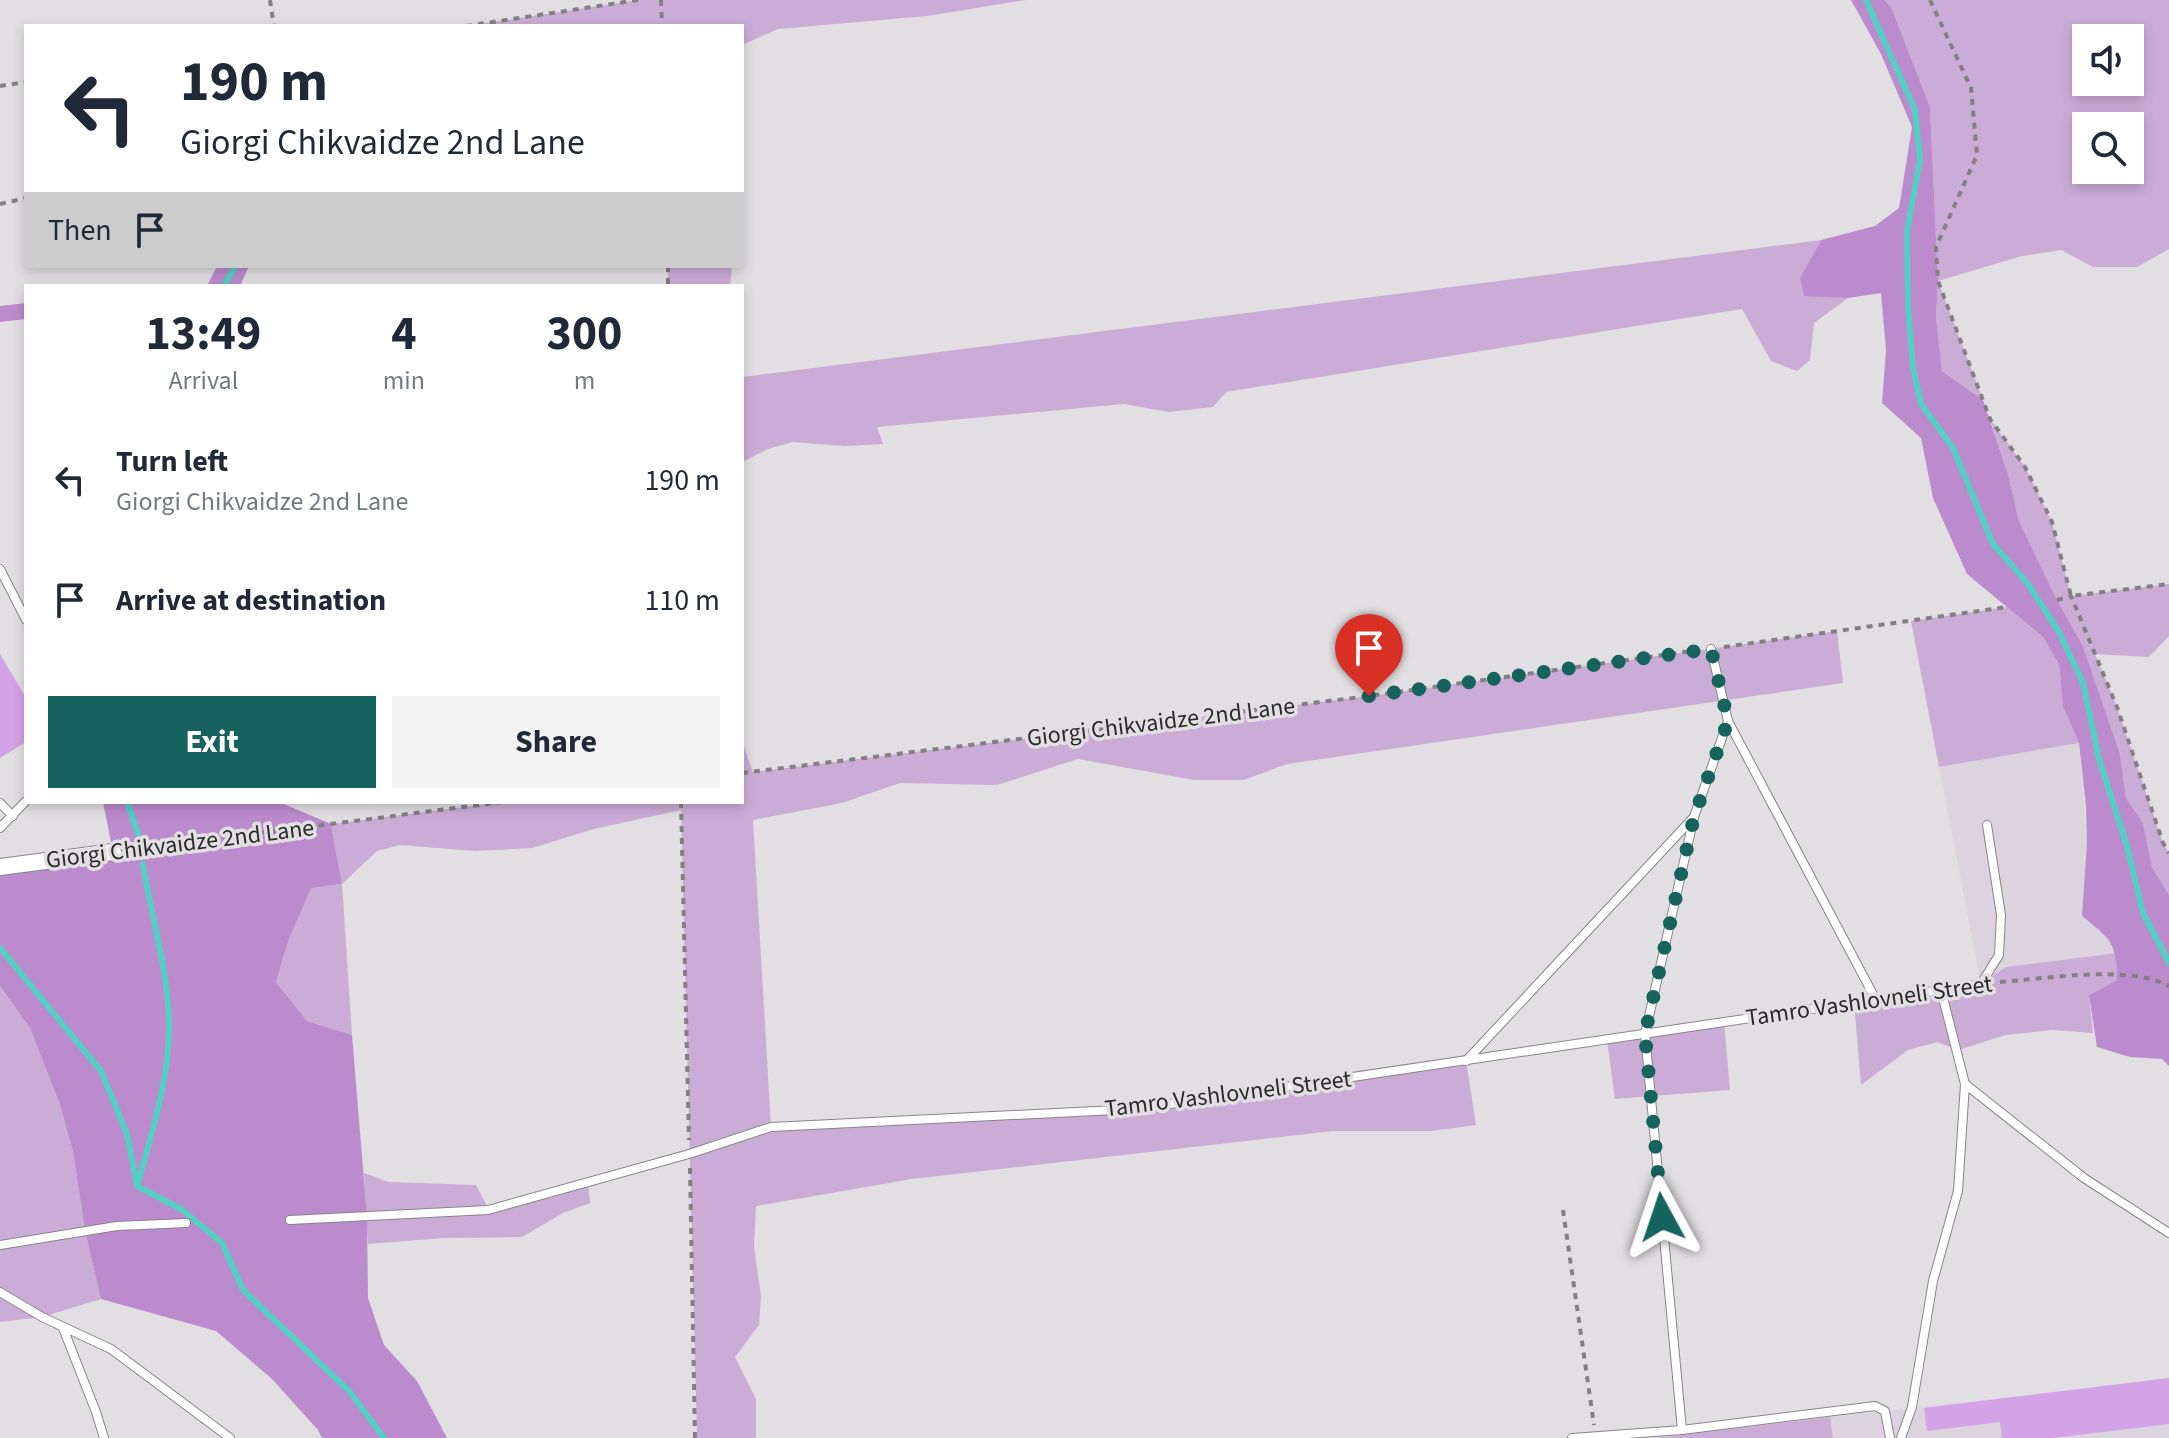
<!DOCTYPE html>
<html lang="en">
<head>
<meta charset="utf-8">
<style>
	body { margin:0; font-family:"Source Sans 3",sans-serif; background:#f2f2f3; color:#1f2937; height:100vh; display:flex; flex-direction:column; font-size:30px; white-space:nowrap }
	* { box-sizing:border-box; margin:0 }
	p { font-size:26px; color:#747a83 }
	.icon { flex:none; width:44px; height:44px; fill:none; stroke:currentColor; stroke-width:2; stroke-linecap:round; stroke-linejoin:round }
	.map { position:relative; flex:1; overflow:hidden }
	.panel { position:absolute; left:24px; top:284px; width:720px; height:520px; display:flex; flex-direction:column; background:#fff; border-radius:0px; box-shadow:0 4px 12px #0003 }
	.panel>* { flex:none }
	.top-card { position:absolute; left:24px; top:24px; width:720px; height:244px; border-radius:0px; box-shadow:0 4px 12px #0003; background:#fff; color:#1f2937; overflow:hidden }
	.buttons { position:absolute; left:2072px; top:24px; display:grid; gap:16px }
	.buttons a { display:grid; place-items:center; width:72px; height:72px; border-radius:0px; background:#fff; box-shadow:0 4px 12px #0003; font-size:40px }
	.pin { position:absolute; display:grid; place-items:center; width:68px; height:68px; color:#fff; margin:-82px -34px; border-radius:50% 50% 50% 0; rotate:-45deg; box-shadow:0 0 8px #0007 }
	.pin .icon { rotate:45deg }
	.me { position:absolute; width:88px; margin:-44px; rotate:355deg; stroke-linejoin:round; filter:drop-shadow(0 0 6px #0008) }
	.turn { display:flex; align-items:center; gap:28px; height:168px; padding:0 24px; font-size:36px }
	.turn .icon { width:104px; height:104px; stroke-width:2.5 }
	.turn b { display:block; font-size:56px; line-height:68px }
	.then { display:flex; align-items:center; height:76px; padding:0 24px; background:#0003; gap:16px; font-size:30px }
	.eta { display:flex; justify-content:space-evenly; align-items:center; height:136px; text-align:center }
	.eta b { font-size:48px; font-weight:700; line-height:56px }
	.primary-button { display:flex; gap:16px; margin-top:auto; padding:16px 24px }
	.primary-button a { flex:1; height:92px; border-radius:0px; background:#16635d; color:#fff; font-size:32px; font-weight:700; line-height:92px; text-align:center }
	.primary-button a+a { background:#f2f2f3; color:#1f2937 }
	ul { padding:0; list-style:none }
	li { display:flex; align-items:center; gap:24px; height:120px; padding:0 24px }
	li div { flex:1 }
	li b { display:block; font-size:30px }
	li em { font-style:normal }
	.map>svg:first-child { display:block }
	.built { fill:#dbd4de }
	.green { fill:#cbacd7; fill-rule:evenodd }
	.forest { fill:#bc8bce }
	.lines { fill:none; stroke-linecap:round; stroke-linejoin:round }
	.stream { stroke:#55cfc4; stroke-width:6 }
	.building { fill:#d4a2e7 }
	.service-casing { stroke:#878588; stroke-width:10 }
	.minor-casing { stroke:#878588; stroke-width:18 }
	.path { stroke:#828082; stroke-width:4; stroke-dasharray:6 6; stroke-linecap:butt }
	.service { stroke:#fff; stroke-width:8 }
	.minor { stroke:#fff; stroke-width:16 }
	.route { stroke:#16635d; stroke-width:14; stroke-dasharray:0 25.2 }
	.labels { text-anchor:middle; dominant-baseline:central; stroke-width:7; stroke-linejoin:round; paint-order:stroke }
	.street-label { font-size:24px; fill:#2c2b2c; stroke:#e1dfe2 }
</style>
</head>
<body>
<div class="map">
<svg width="2169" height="1438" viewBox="0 0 2169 1438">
	<rect width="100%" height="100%" fill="#e1dfe2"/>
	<g class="built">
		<path d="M2079 743 2087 843 2082 916 2104 934 2117 953 2006 967 1981 984 1939 767Z"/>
		<path d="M2169 1379V1438H1833L1830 1417Z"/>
	</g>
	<g class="green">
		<path d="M638 0H1026L927 16 778 29 742 45V26H466Z"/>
		<path d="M1885 0H2169V249L2137 267H2093L2061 250 2022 256 1938 281 1983 400 1942 371 1936 317 1938 281 1930 107 1892 9ZM2086 38H2130V82H2086ZM2086 126H2130V170H2086Z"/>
		<path d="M1821 240 1800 278 1804 295 1848 298 1814 323 1810 360 1797 371 1771 361 1742 309 1226 392 1213 407 1169 412 1124 404 877 427 883 444 845 446 792 442 768 449 742 462V377Z"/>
		<path d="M668 266H732L730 286H668Z"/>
		<path d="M1990 419 2025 467 2052 522 2071 596 2169 584V636L2149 657 2095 654 2117 707 2163 843 2169 853V895L2152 867 2143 823 2126 798 2120 754 2083 646 2057 600 2019 521 2008 474Z"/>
		<path d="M2007 607 2043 637 2059 663 2063 707 2079 743 1939 767 1911 621Z"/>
		<path d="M1837 631 1843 683 1287 764 1244 780H1194L1078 759 997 785 900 783 842 803 753 820 771 1127 1136 1109 1466 1061 1476 1125 1432 1131H1333L912 1179 756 1206 754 1246 761 1296 759 1325 735 1357 756 1399V1438H697L681 810 594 829 532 848 475 851 400 845 377 851 342 884 352 1035 307 1021 276 982 289 939 311 887 342 884 331 824 502 802H742V741L753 772 1369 696Z"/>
		<path d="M2117 953V980L2089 995 2093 1033 2053 1030 2006 1035 1958 1050 1937 1042 1908 1050 1861 1085 1854 1003 1981 984 2006 967Z"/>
		<path d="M0 986 30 1028 60 1105 73 1152 85 1231 101 1299 42 1317 0 1322Z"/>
		<path d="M1724 1022 1730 1090 1615 1099 1607 1040Z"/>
		<path d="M364 1173 389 1182 476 1185 489 1210 588 1182 590 1203 563 1213 522 1237 444 1238 368 1244Z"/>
		<path d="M1830 1417 1833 1438H1657Z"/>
	</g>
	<g class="forest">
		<path d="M1851 0H1885L1892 9 1930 107 1938 281 1936 317 1942 371 1983 400 2008 474 2019 521 2057 600 2083 646 2120 754 2126 798 2143 823 2152 867 2169 895V1066L2162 1059 2130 1057 2097 1047 2089 995 2117 980C2117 942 2110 939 2082 916L2087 843 2086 806 2079 743 2063 707 2059 664 2043 637 1967 574 1933 498 1921 438 1882 403 1886 350 1881 293 1848 298 1804 296 1800 278 1821 240 1875 226 1899 208 1912 127 1881 54Z"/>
		<path d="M217 266H249L240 286H191L208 284Z"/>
		<path d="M26 303V319L0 322V306Z"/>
		<path d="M103 802H279L331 824 342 884 311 888 289 939 276 982 307 1021 352 1035 367 1217 368 1298 384 1345 417 1381 447 1438H322L318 1430 272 1379 216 1331 101 1299 85 1231 73 1152 60 1105 30 1028 0 986V867L113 852Z"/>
	</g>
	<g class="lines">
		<g class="stream">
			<path d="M1866 0 1915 110 1920 159 1907 231 1908 306 1913 368 1921 404 1953 448 1993 544 2028 584 2059 632 2083 683 2099 759 2127 846 2143 913 2169 963"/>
			<path d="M224 286 235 266"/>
			<path d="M127 802 138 834"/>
			<path d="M0 948 101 1071 127 1134 137 1186 181 1209 222 1243 243 1290 349 1391 384 1438"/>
			<path d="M138 1183C152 1132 169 1080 169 1027 169 972 151 917 143 864"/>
		</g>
	</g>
	<g class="building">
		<path d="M0 654 26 698V742L0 758Z"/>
		<path d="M2169 1378V1424L2053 1438H2002L2000 1422 1927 1431 1924 1408Z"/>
	</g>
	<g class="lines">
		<g class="service-casing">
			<g id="service">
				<path d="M0 569 26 620"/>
				<path d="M1711 649 1728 721 1876 1000"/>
				<path d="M0 803 13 816"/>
				<path d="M0 828 26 801"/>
				<path d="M1466 1061 1694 817"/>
				<path d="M1965 1084 2084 1178 2169 1233"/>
				<path d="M290 1220 488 1210 689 1154 771 1127 1136 1109 1981 984 1999 955 2001 915 1987 825"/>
				<path d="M0 1245 117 1226 186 1223"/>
				<path d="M0 1292 42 1317 111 1349 230 1438"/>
				<path d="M63 1328 96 1412 104 1438"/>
				<path d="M1682 1430 1645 1034 1694 817 1728 721"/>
				<path d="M1572 1438 1682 1430 1875 1406 1885 1411 1890 1438"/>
				<path d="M1901 1438 1912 1407 1933 1281 1958 1191 1965 1084 1941 990"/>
			</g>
		</g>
		<g class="minor-casing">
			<path id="minor" d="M0 867 113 852"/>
		</g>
		<g class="path">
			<path d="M270 0 274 26"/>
			<path d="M661 0 662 26"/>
			<path d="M1930 0 1971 88 1977 155 1936 247 1938 281 1990 419 2025 467 2052 522 2071 596 2169 584"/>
			<path d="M466 26 638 0"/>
			<path d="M0 86 26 82"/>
			<path d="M0 204 26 198"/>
			<path d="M668 266V286"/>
			<path d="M2057 600 2071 596 2117 707 2163 843 2169 853"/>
			<path d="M1724 647 2007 607"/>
			<path d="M742 773 1369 696 1699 650"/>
			<path d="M681 802 689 1140"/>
			<path d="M128 850 502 802"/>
			<path d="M2000 982C2045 979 2129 964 2169 986"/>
			<path d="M690 1168 695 1438"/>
			<path d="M1563 1210 1594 1425"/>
		</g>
		<use href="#service" class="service"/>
		<use href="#minor" class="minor"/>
	</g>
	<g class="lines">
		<path class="route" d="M1369 696 1711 649 1728 721 1694 817 1645 1034 1662 1217"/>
	</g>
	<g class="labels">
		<g class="street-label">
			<text transform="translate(1161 722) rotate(-7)">Giorgi Chikvaidze 2nd Lane</text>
			<text transform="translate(180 844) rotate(-7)">Giorgi Chikvaidze 2nd Lane</text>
			<text transform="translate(1869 1001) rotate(-8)">Tamro Vashlovneli Street</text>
			<text transform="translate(1228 1094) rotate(-7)">Tamro Vashlovneli Street</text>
		</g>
	</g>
</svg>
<div class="buttons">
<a><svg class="icon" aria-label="sound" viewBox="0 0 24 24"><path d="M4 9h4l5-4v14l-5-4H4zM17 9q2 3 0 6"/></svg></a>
<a><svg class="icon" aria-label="search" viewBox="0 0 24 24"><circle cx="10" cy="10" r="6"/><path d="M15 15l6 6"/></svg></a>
</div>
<div class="pin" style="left:1369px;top:696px;background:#d93025"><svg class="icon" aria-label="arrive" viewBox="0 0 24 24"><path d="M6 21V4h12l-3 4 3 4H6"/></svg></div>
<svg class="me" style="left:1662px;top:1217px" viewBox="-20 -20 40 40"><path d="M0-17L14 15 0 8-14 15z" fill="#16635d" stroke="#fff" stroke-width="4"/></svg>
<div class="top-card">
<div class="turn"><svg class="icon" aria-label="left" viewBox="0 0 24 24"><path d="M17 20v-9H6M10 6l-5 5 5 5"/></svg><div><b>190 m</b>Giorgi Chikvaidze 2nd Lane</div></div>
<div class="then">Then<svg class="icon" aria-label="arrive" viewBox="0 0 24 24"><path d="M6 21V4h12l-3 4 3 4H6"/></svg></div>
</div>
<section class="panel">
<div class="eta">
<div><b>13:49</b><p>Arrival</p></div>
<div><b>4</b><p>min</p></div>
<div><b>300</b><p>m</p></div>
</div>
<ul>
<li><svg class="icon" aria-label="left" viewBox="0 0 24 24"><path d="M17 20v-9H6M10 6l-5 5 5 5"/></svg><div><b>Turn left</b><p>Giorgi Chikvaidze 2nd Lane</p></div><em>190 m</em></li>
<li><svg class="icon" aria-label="arrive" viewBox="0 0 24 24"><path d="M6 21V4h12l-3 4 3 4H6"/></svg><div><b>Arrive at destination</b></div><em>110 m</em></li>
</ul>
<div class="primary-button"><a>Exit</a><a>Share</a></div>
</section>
</div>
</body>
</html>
